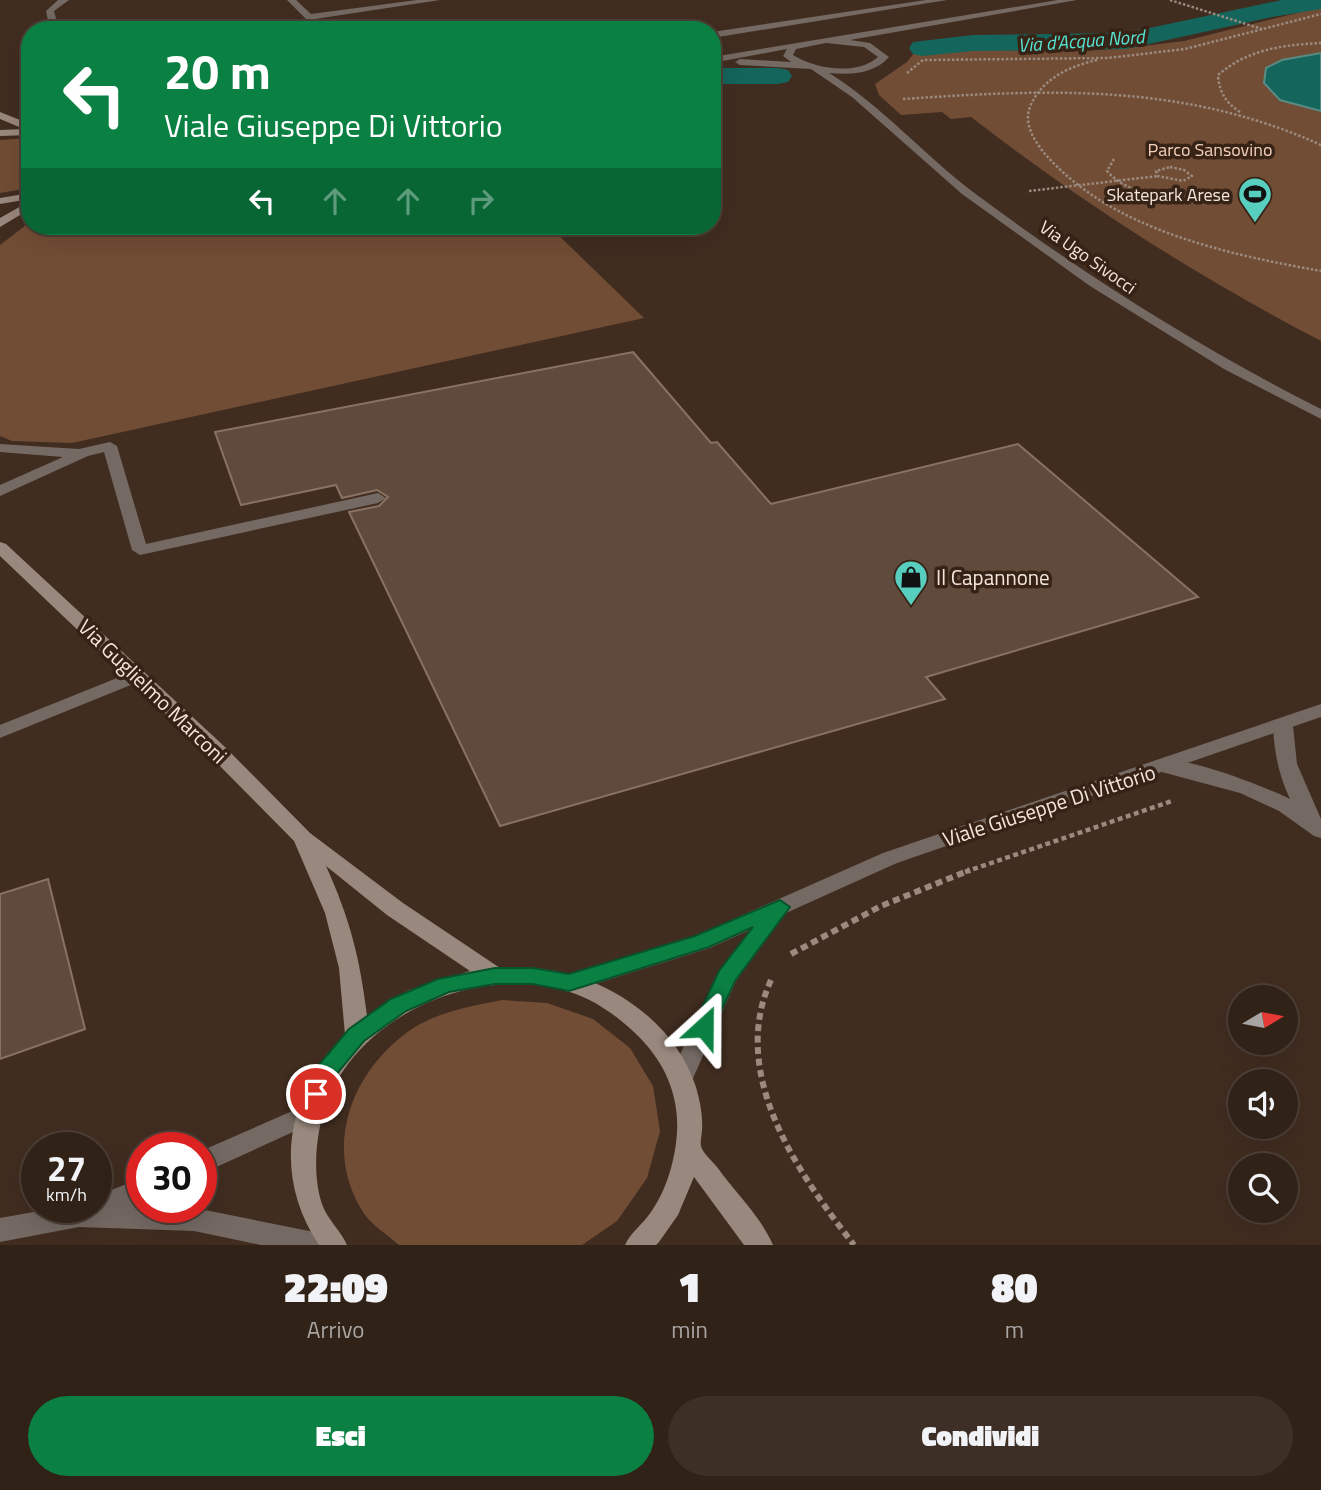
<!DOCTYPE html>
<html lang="it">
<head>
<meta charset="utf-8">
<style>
	body { margin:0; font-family:"Titillium Web",sans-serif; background:#3d2f25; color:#f1f3f6; height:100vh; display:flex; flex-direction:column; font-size:26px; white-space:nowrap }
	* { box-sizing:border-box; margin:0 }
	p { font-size:23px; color:#a8a4a2 }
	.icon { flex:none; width:38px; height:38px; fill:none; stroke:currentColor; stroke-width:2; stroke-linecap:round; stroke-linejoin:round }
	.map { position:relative; height:1245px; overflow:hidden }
	.details { display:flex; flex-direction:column; background:#312218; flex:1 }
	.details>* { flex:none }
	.hud { position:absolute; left:21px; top:21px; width:700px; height:214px; border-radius:28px; box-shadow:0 7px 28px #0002,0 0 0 2px #4c3f37; background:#0b8043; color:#fff; overflow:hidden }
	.needle { width:46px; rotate:80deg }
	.buttons { position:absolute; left:1228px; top:985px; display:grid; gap:14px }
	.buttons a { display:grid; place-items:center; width:70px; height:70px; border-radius:50%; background:#312218; box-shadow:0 7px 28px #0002,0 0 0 2px #4c3f37; font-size:35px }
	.speed { position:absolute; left:21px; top:1132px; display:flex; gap:14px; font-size:35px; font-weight:700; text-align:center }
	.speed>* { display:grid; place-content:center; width:91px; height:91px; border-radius:50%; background:#312218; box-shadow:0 7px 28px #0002,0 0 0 2px #4c3f37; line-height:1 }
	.speed small { font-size:18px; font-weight:400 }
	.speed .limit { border:10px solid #d22; background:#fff; color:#111 }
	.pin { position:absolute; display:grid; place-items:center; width:60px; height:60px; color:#fff; margin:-30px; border:4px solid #fff; border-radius:50%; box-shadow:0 2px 7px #0007 }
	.me { position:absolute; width:77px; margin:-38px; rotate:24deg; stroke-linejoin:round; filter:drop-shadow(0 0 5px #0008) }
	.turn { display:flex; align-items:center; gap:24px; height:147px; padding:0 28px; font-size:32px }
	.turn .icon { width:91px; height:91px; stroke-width:2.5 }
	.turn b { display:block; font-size:49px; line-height:60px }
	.lanes { display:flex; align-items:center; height:66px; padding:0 28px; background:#0003; justify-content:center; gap:35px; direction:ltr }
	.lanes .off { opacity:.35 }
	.eta { display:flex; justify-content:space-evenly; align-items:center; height:119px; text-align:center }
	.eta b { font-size:42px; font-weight:800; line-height:49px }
	.button { display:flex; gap:14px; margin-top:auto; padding:14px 28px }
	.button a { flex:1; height:80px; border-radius:42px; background:#0b8043; color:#fff; font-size:28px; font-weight:800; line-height:80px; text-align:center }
	.button a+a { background:#3d2f25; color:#f1f3f6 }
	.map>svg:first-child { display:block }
	.green { fill:#724d35 }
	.water { fill:#14655c; stroke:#578b83; stroke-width:2 }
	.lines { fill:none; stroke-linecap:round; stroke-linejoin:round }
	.canal { fill:#14655c; fill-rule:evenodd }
	.building { fill:#604a3c; stroke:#8a7263; stroke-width:2 }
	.path-far2 { stroke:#9b8a7f; stroke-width:2.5; stroke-dasharray:2.5 2; stroke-linecap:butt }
	.path-far1 { stroke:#9b8a7f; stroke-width:4.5; stroke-dasharray:5 3.5; stroke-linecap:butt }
	.path { stroke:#9b8a7f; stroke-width:6; stroke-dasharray:7 4.5; stroke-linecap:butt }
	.lane { fill:#746963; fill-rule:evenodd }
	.street { fill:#746963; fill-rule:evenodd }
	.secondary { fill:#99887d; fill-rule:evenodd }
	.route { fill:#0b8043; stroke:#07532c; stroke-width:2 }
	.labels { text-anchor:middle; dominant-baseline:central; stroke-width:7; stroke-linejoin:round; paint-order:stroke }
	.far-park-label { font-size:18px; fill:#f3d0ba; stroke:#372316 }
	.far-poi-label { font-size:18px; fill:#f3e5dd; stroke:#372316; text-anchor:end }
	.far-street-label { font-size:18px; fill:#f3e5dd; stroke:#372316 }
	.far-water-label { font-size:19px; font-style:italic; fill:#56e4d3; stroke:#372316 }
	.poi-label { font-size:21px; fill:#f3e5dd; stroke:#372316; text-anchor:start }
	.street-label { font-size:21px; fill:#f3e5dd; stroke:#372316 }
</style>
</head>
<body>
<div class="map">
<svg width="1321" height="1245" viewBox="0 0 1321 1245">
	<rect width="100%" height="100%" fill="#412d20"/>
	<g class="green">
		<path d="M1321 7V341C1198 277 1081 202 971 117L951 119 942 112 901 115 879 95 875 84 907 62 914 53 980 49 1054 52 1119 49 1184 41Z"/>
		<path d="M30 138V188L0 193V140Z"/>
		<path d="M30 222V226H549L644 318 72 443 12 441 0 436V245Z"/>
		<path d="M502 1000 547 1003 593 1019 630 1048 653 1086 660 1131 647 1178 617 1221 582 1245H399C388 1235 371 1225 363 1212 321 1146 353 1067 415 1027 442 1011 472 1006 502 1000Z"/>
	</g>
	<path class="water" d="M1321 53V111L1280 100 1264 83 1266 68 1282 60Z"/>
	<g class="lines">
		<g class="canal">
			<path d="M1282 0H1321V9L1272 17 1126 49 973 51 922 56 913 54 909 48 913 42 973 35 1126 33Z"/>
			<path d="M712 68H778L788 70 792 76 788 82 778 84H712Z"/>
		</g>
	</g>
	<g class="building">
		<path d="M633 352 711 443 717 442 771 504 1018 444 1198 597 926 677 945 699 500 826 349 512 379 506 388 497 377 490 342 498 336 485 241 505 215 432Z"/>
		<path d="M48 879 85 1029 0 1059V894Z"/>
	</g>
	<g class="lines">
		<g class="path-far2">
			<path d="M1170 0 1262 29"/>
			<path d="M1097 60C1070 66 1041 79 1030 107 1023 124 1035 142 1046 155 1112 230 1226 254 1321 271"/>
			<path d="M907 73 923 60 1108 58 1185 49 1321 14"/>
			<path d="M903 99C1050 89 1184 83 1321 145"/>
			<path d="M1240 112C1226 103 1219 92 1218 75 1248 49 1283 45 1321 43"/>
			<path d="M1114 159 1107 171C1123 189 1144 193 1167 197"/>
			<path d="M1170 167 1184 170 1192 176 1183 181 1158 176 1156 171Z"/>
			<path d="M1029 191 1158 176"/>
		</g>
		<path class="path-far1" d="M965 872 1172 801"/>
		<g class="path">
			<path d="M791 954 881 906 970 870"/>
			<path d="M771 980C728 1074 798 1173 854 1245"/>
		</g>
		<g class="lane">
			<path d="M58 0H69L54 11 59 30H50L46 11Z"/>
			<path d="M287 0H296L311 14 417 0H440L315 19 326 30H317Z"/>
			<path d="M926 0H947L712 38V32Z"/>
			<path d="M110 442 117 446 146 544 378 493 386 498 378 503 140 555 132 550 104 452 88 456 0 496V485L63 457 0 452V444L79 449Z"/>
			<path d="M137 670 146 676 143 680 0 738V725Z"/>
			<path d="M1283 720 1293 726 1297 764 1321 819V838L1314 836 1279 811 1240 793 1158 771 1155 766 1158 761C1184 754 1265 787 1290 799 1279 776 1274 752 1273 726Z"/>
		</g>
		<g class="street">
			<path d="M1058 0H1077L850 40 870 43 889 57C874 74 851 75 829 73 882 106 923 154 973 192 1083 274 1198 347 1321 409V419L1224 369 1090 286 962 194 852 97 811 69 740 65 735 62 740 59 791 62 783 56 787 49 712 63V57ZM826 43 864 47 878 57C857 76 815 69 793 55L796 49Z"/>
			<path d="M1321 704V717L897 863 786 913 736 981 690 1085 681 1088 672 1085 669 1078 719 971 750 930 710 948 569 992 561 989 558 983 561 977 695 936 883 853Z"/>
			<path d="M306 1105 315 1108 318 1115 315 1122 201 1174V1151Z"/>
			<path d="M142 1178V1201L132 1205 195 1208 319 1233 328 1236 332 1245H261L194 1231 79 1227 0 1242V1218L56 1208H96V1196Z"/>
		</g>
		<g class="secondary">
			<path d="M0 112 30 124V135L0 136V130L24 129 0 119Z"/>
			<path d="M30 193V199L0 204V198Z"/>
			<path d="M30 201V209L0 227V218Z"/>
			<path d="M0 542 6 544 225 747 310 833 403 903 500 968C581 960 670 1008 696 1087 700 1101 703 1115 702 1130 702 1134 700 1141 701 1146 702 1152 712 1161 717 1167 735 1192 761 1217 773 1245H744L694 1177 678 1215 659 1242 656 1245H625C631 1232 643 1224 651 1212 665 1192 673 1167 676 1143 682 1100 666 1062 635 1033 617 1016 596 1001 573 993 475 960 341 1020 320 1126 315 1150 314 1180 322 1204 327 1219 341 1231 347 1245H319C272 1175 286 1093 345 1035L339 968 325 913 294 841 211 757 0 556ZM326 866 387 915 470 971 409 990 367 1016C360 958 350 919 326 866Z"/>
		</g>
	</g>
	<path class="route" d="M780 900 790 907 735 981 711 1033 704 1036 696 1033 693 1027 719 971 753 927 709 947 569 991 533 984H495L449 992 406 1011 364 1041 334 1077 324 1100 316 1103 308 1100 305 1094 318 1066 349 1029 391 999 438 979 495 968H533L569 974 695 936Z"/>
	<defs>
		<g id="stadium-pin" transform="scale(1.75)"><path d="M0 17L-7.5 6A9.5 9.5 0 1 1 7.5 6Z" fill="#58cebf" stroke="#372316"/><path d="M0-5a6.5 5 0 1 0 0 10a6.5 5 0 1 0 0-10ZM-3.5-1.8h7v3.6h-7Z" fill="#111"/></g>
		<g id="shop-pin" transform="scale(1.75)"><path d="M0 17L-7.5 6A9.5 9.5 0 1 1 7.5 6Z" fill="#58cebf" stroke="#372316"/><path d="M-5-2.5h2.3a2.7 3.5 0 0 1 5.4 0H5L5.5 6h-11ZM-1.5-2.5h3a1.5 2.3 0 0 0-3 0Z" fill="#111"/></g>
	</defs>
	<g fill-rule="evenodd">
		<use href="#stadium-pin" x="1255" y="194"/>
		<use href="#shop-pin" x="911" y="577"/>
	</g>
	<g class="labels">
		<g class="far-park-label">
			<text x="1210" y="149">Parco Sansovino</text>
		</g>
		<g class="far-poi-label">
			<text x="1230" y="194">Skatepark Arese</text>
		</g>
		<g class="far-street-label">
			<text transform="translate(1088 257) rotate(35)">Via Ugo Sivocci</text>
		</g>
		<g class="far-water-label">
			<text transform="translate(1081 40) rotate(-4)">Via d'Acqua Nord</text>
		</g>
		<g class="poi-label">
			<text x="936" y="577">Il Capannone</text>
		</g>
		<g class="street-label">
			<text transform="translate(153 691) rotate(44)">Via Guglielmo Marconi</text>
			<text transform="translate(1049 805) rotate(-18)">Viale Giuseppe Di Vittorio</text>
		</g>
	</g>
</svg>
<div class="buttons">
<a><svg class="needle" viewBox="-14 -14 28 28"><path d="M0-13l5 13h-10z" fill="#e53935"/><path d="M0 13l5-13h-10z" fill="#a8a4a2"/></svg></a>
<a><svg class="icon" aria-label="sound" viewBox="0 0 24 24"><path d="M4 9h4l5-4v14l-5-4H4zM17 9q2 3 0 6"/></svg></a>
<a><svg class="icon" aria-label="search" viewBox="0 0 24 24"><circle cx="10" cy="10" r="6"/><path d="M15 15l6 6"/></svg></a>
</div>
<div class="speed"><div>27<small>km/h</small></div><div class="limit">30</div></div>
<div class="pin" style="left:316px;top:1094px;background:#d93025"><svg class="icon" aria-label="arrive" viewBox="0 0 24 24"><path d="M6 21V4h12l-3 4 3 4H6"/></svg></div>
<svg class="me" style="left:704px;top:1027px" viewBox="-20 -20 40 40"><path d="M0-17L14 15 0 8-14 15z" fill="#0b8043" stroke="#fff" stroke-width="4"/></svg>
<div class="hud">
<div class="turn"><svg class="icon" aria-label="left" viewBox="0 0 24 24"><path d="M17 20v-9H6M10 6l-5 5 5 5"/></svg><div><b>20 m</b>Viale Giuseppe Di Vittorio</div></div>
<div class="lanes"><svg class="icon" aria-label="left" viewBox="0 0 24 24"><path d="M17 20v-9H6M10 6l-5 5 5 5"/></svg><svg class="icon off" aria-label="ahead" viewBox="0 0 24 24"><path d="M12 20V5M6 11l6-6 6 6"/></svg><svg class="icon off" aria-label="ahead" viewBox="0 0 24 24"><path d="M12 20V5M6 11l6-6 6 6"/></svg><svg class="icon off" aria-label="right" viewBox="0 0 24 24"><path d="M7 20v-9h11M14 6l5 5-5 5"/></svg></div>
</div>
</div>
<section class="details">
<div class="eta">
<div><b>22:09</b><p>Arrivo</p></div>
<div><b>1</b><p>min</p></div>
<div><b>80</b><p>m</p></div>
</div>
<div class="button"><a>Esci</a><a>Condividi</a></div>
</section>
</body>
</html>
